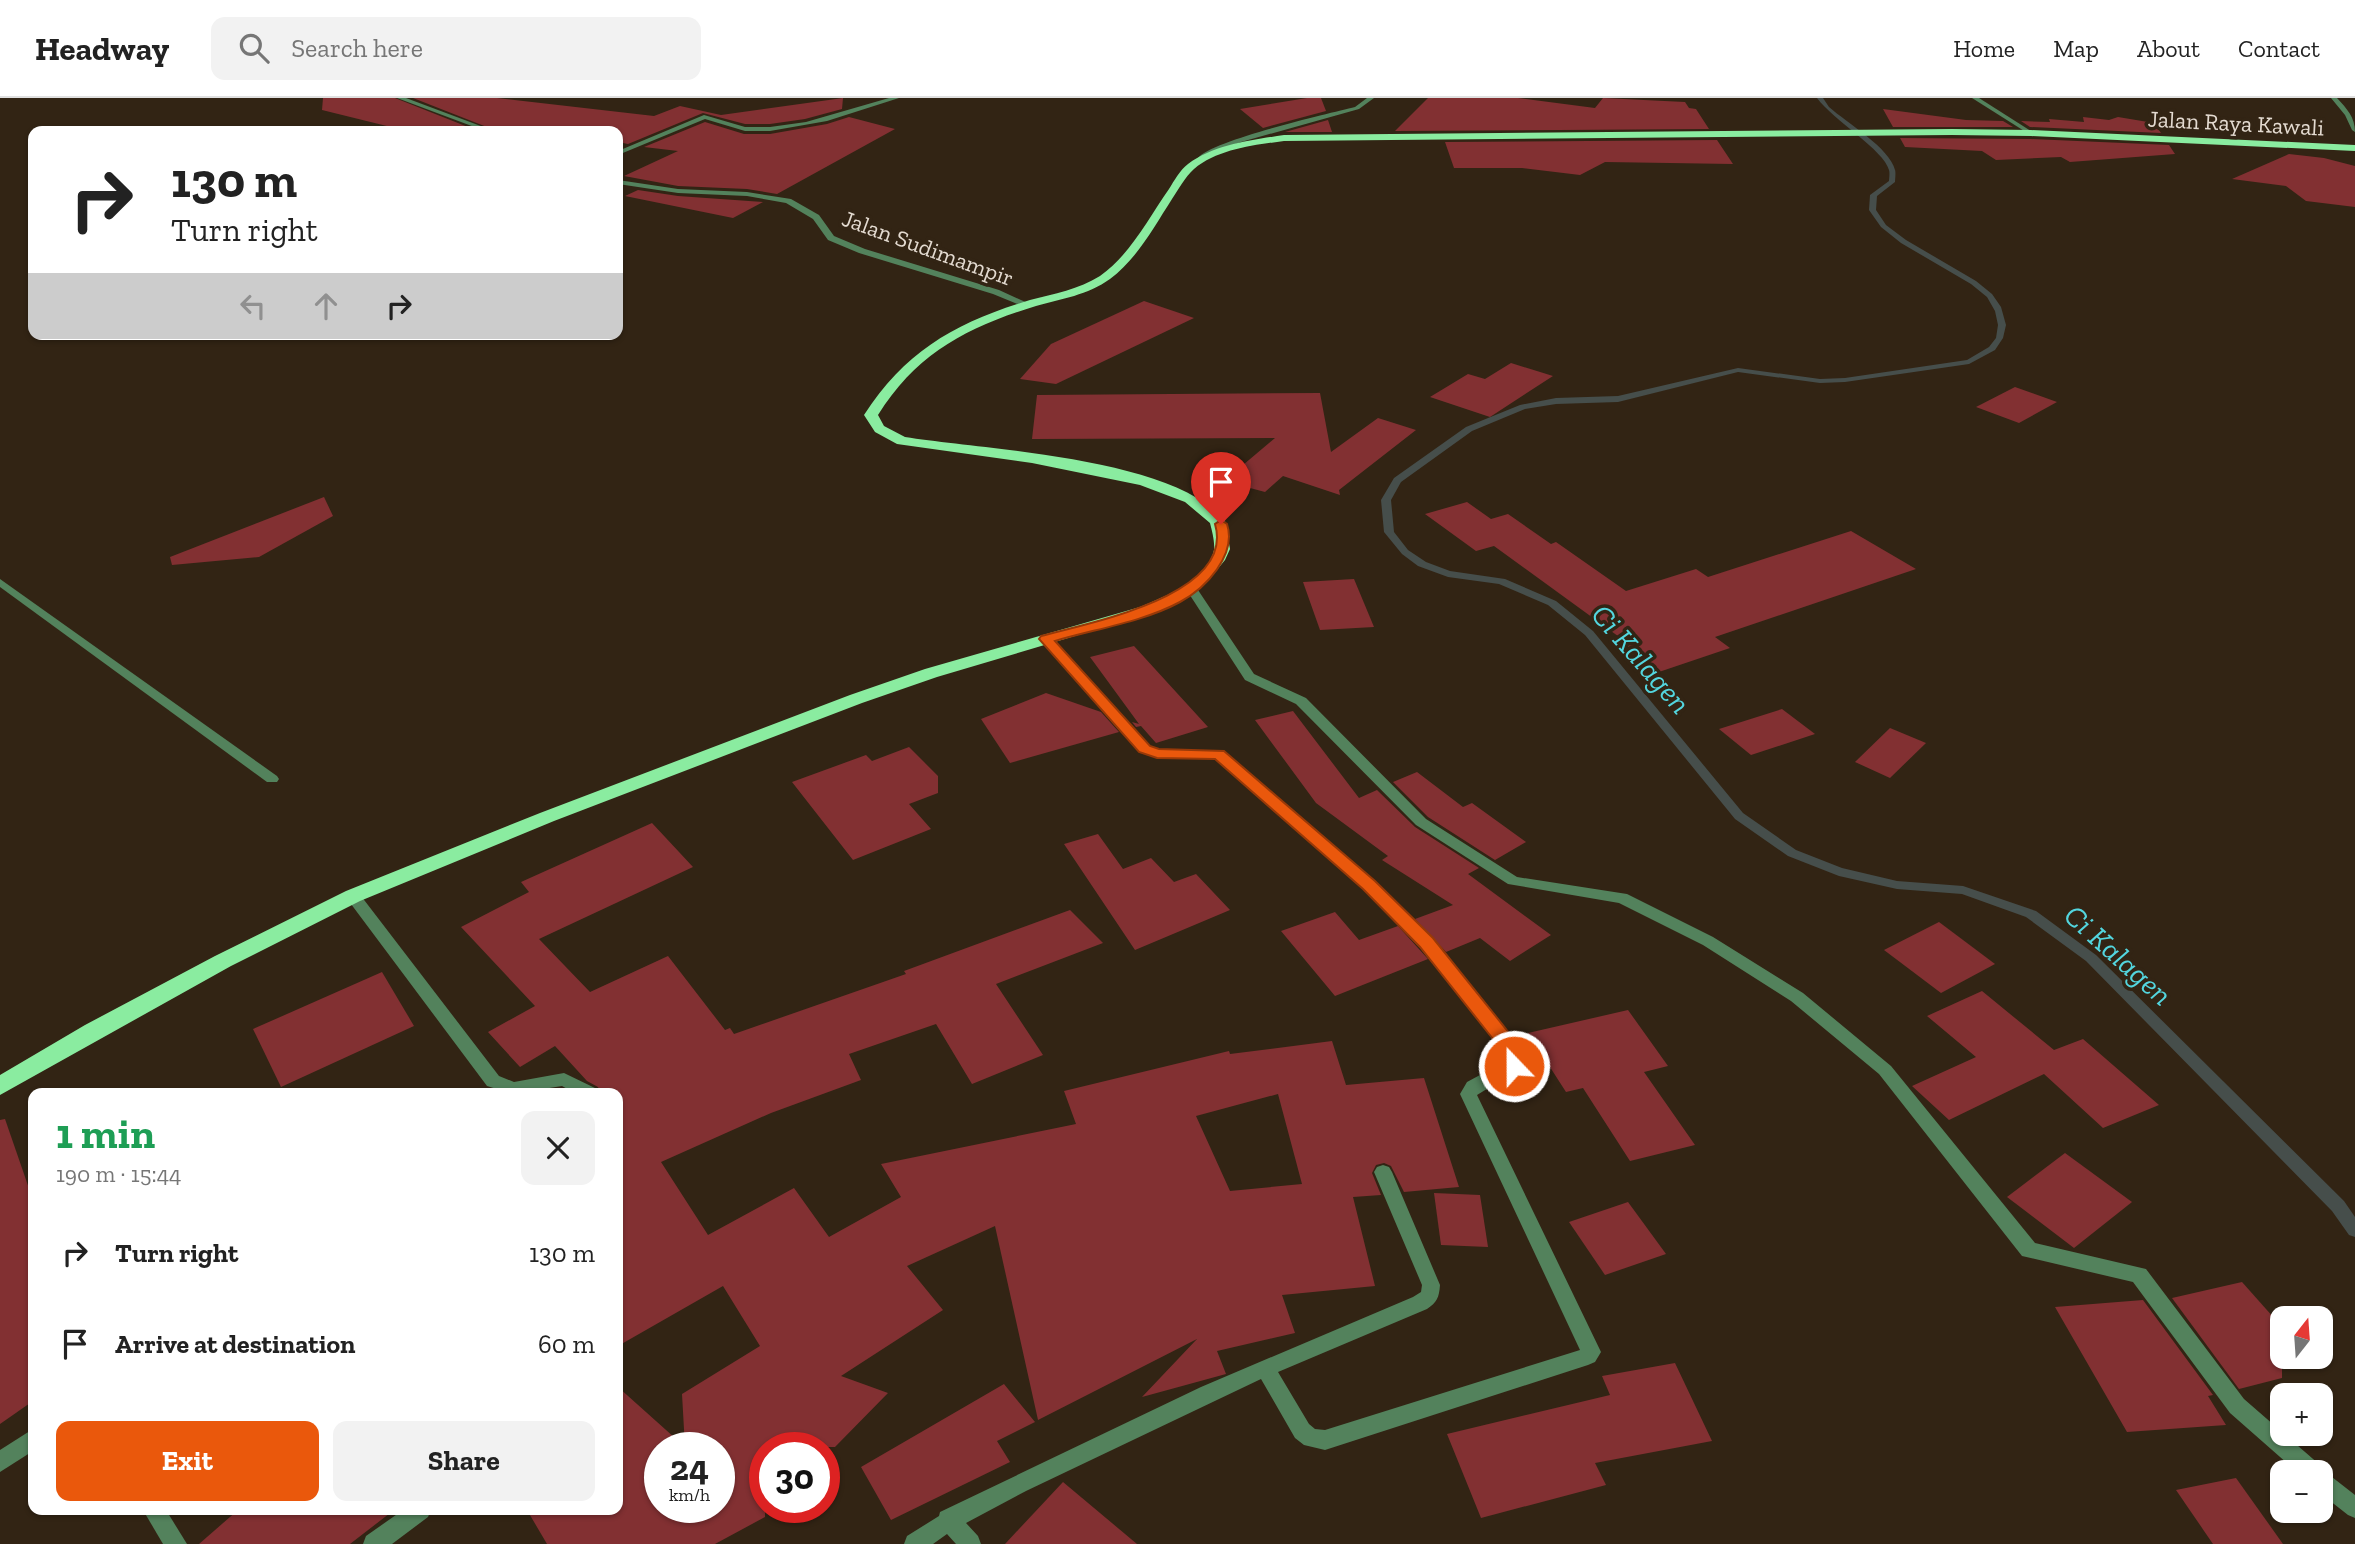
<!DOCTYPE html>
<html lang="en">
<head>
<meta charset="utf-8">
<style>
	body { margin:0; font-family:"Zilla Slab",serif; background:#f2f2f2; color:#222; height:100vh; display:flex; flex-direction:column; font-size:26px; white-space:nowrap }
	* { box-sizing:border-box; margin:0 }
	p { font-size:23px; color:#767676 }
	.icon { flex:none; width:38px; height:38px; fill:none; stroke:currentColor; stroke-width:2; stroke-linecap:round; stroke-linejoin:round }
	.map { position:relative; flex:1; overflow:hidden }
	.sheet { position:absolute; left:28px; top:990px; width:595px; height:427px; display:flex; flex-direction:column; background:#fff; border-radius:14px; box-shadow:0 2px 5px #0004 }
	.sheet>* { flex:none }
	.top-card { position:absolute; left:28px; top:28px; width:595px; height:214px; border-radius:14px; box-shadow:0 2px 5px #0004; background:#fff; color:#222; overflow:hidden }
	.needle { width:46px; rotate:17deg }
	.controls { position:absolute; left:2270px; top:1208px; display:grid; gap:14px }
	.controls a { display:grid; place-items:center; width:63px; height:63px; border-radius:14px; background:#fff; box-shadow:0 2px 5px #0004; font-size:35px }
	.speed { position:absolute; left:644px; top:1334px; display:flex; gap:14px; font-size:35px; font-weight:700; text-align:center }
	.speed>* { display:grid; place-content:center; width:91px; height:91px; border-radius:50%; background:#fff; box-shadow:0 2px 5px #0004; line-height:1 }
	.speed small { font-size:18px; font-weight:400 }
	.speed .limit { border:10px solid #d22; background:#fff; color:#111 }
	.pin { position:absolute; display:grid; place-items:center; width:60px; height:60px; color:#fff; margin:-72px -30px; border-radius:50% 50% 50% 0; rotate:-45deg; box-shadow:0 0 7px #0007 }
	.pin .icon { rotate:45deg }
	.me { position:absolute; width:77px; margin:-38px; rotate:338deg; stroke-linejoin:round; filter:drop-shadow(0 0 5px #0008) }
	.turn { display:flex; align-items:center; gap:24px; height:147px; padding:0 28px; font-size:32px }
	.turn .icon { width:91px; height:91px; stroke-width:2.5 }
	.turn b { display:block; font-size:49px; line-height:60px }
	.lanes { display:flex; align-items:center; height:66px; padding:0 28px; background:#0003; justify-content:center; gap:35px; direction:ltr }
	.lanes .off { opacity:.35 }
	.round { display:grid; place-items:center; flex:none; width:74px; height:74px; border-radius:14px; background:#f2f2f2 }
	.head { display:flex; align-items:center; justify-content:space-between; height:119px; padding:0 28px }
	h1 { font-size:42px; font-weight:700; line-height:52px; color:#1e9e55 }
	.primary-button { display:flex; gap:14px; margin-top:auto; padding:14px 28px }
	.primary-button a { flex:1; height:80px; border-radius:14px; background:#ea580c; color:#fff; font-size:28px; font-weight:700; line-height:80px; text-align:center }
	.primary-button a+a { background:#f2f2f2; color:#222 }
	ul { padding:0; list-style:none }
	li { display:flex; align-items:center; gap:21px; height:91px; padding:0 28px }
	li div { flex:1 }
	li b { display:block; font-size:26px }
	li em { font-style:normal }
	header { display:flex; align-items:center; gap:42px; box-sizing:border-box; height:98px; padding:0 35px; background:#fff; border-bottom:2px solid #e0e0e0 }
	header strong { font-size:33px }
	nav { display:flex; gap:38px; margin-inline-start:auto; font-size:24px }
	.search { width:490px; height:63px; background:#f2f2f2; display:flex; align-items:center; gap:18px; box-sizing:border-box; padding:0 24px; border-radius:14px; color:#767676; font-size:26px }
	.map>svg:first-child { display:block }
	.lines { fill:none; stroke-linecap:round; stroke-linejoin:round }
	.stream { fill:#464e4b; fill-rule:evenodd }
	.building { fill:#823032; fill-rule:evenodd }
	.minor { fill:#53825c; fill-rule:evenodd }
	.tertiary { fill:#53825c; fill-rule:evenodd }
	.trunk { fill:#8aeca0; fill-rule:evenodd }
	.route { fill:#ea580c; stroke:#983908; stroke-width:2 }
	.labels { text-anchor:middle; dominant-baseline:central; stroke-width:7; stroke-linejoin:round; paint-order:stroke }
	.far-street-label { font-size:23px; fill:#e4dbd1; stroke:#322414 }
	.water-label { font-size:30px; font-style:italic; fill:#53d6df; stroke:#322414 }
</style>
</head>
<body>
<header>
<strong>Headway</strong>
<div class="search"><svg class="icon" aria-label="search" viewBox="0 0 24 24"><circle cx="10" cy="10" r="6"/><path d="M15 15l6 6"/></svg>Search here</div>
<nav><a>Home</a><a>Map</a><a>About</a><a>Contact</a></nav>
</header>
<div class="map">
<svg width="2355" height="1446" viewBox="0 0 2355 1446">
	<rect width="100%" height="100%" fill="#322414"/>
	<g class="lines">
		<path class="stream" d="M1817 0H1823L1829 9C1847 25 1890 50 1895 72 1896 74 1895 82 1895 84L1877 98 1876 112 1886 127 1906 142 1976 183 1992 196 2001 209 2006 227 2003 240 1995 252 1969 266 1845 284 1820 285 1738 274 1618 304 1556 306 1525 311 1472 333 1401 384 1391 402 1394 434 1408 452 1426 464 1450 473 1505 481 1556 503 1593 533 1743 715 1796 752 1842 770 1897 783 1963 788 2036 813 2096 857 2344 1103 2355 1119V1139L2349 1137 2332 1113 2086 863 2026 819 1962 796 1897 791 1839 778 1788 758 1735 721 1585 537 1548 507 1499 486 1448 479 1418 468 1402 456 1384 434 1381 402 1394 380 1466 329 1520 307 1556 300 1618 298 1738 270 1820 281 1845 280 1967 262 1989 249 1996 240 1998 227 1995 213 1987 199 1971 186 1901 145 1881 129 1869 112 1870 97 1889 83C1889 81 1890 75 1889 72 1884 52 1833 22 1817 0Z"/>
	</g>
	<g class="building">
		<path d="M323 0H395L478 33H407L322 12Z"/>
		<path d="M413 0H497L654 18 680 8 721 17 843 0 842 11 805 21 770 26H745L703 15 628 46 618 44V33H497Z"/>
		<path d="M1307 0H1321L1326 13 1263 30 1240 11Z"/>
		<path d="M1428 0H1518L1595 10 1603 0 1685 4 1689 10 1696 11 1709 31 1395 33Z"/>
		<path d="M1883 11 1966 22 2003 23 2013 29H1893Z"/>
		<path d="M849 19 895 31 777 96 747 91 678 88 624 78 678 53 644 49 705 24 744 36H770L827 26Z"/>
		<path d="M2083 19 2109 22 2118 19 2154 25 2161 35 2030 29 2021 23 2050 24 2049 21 2084 24Z"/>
		<path d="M1328 22 1332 34H1285Z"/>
		<path d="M1900 40 2031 41 2169 47 2175 56 2070 64 2061 59 1996 62 1982 53 1905 49Z"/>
		<path d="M1717 42 1733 66 1605 64 1580 77 1522 70H1454L1445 44Z"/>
		<path d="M2289 56 2324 60 2355 68V109L2306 103 2286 88 2232 81Z"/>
		<path d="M638 92 678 98 763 104 733 120 625 98Z"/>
		<path d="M1144 203 1194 220 1056 286 1020 281 1051 246Z"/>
		<path d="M1511 265 1553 278 1490 319 1430 299 1468 276 1485 281Z"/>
		<path d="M2015 289 2057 304 2019 325 1976 309Z"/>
		<path d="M1320 295 1331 354 1378 320 1416 332 1339 392 1340 397 1283 378 1265 394 1224 383 1275 340 1032 341 1037 297Z"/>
		<path d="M324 399 333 418 259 459 172 467 170 459Z"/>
		<path d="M1467 404 1491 421 1508 416 1551 446 1556 444 1626 493 1696 471 1708 479 1851 433 1916 471 1715 539 1730 550 1653 576 1611 544 1622 541 1494 448 1476 453 1425 416Z"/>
		<path d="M1354 481 1374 529 1320 532 1303 484Z"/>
		<path d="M1134 548 1208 629 1156 645 1141 628 1136 629 1132 624 1139 626 1090 559Z"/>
		<path d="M1046 595 1101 614 1119 634 1010 665 981 621Z"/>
		<path d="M1782 611 1815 636 1751 657 1719 631Z"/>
		<path d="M1293 613 1359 700 1377 692 1415 729 1479 770 1468 776 1551 837 1510 863 1480 840 1446 854 1415 821 1453 807 1382 762 1388 758 1316 705 1255 622Z"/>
		<path d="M1890 630 1926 645 1890 680 1855 664Z"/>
		<path d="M909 649 938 678V695L909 706 931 731 853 762 792 684 866 657 872 663Z"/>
		<path d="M1417 674 1463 709 1472 705 1526 744 1495 762 1428 719 1393 684Z"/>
		<path d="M652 725 693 769 539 841 590 894 668 858 725 932 730 930 734 936 906 876 904 873 1070 812 1103 845 996 886 1043 957 972 986 936 926 849 956 861 982 771 1015 661 1064 708 1137 794 1090 829 1139 901 1099 881 1066 1076 1026 1064 993 1229 953 1230 956 1332 943 1346 987 1424 980 1459 1089 1404 1094 1391 1068 1384 1065 1376 1067 1372 1075 1381 1097 1353 1099 1375 1188 1282 1197 1295 1235 1217 1253 1226 1276 1142 1299 1197 1241 1038 1322 995 1128 907 1168 943 1212 841 1278 888 1295 835 1349H765V1419L715 1446H547L527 1412H618V1289L685 1349 682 1296 760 1248 723 1188 618 1248V996H601L598 989 587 983 555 948 520 969 488 934 535 908 461 829 529 794 521 784ZM1278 996 1302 1086 1230 1093 1196 1018ZM660 1349H719V1409H660Z"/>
		<path d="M1098 736 1123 771 1151 760 1174 784 1196 776 1230 812 1135 852 1064 746Z"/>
		<path d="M1335 814 1359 842 1398 828 1428 861 1335 898 1281 833Z"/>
		<path d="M1939 824 1995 866 1941 895 1884 852Z"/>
		<path d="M382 874 414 928 281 989 253 931Z"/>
		<path d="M1982 893 2054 952 2083 941 2159 1007 2103 1030 2044 976 1949 1022 1912 988 1976 959 1927 918Z"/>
		<path d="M1628 912 1668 968 1644 974 1695 1047 1630 1063 1583 990 1566 994 1528 935Z"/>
		<path d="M5 1021 33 1102V1303L0 1326V1022Z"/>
		<path d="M2065 1055 2132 1104 2074 1150 2007 1099Z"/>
		<path d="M1434 1095 1480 1097 1488 1149 1441 1147Z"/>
		<path d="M1628 1104 1666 1156 1605 1177 1569 1124Z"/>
		<path d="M2242 1184 2282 1229V1280L2239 1291 2172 1200Z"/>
		<path d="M2143 1202 2213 1297 2208 1298 2226 1327 2127 1334 2055 1209Z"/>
		<path d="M1675 1265 1712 1343 1595 1365 1606 1387 1481 1420 1447 1336 1610 1297 1602 1278Z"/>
		<path d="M1004 1286 1035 1324 997 1343 1010 1364 891 1422 861 1369Z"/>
		<path d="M2236 1380 2283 1446H2213L2176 1392Z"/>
		<path d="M1063 1384 1137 1446H1005Z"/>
		<path d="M238 1412H394L350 1446H199Z"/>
	</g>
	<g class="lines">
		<g class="minor">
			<path d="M397 0H406L494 33H485Z"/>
			<path d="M889 0H899L827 23 770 33H745L705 21 618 57V53L704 17 745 29H770L806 24Z"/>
			<path d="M1367 0H1374L1359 11 1241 44 1207 57 1205 62 1198 60C1212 42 1327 16 1355 9Z"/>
			<path d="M2331 0H2337C2347 11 2355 19 2355 34L2352 32 2345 17Z"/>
			<path d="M618 82 678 91 747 94 791 101 819 117 834 138 865 151 999 192 1032 207 1025 209 993 196 859 155 828 142 813 121 786 105 747 98 678 95 618 86Z"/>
			<path d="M0 481 277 678 279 681 277 684H267L0 489Z"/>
			<path d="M1190 485 1194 486 1254 576 1306 600 1426 721 1517 779 1627 796 1713 839 1803 895 1891 968 2035 1145 2146 1171 2244 1301 2320 1367 2323 1372 2355 1397V1420L2348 1417 2320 1395V1374H2297L2230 1315 2133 1184 2022 1158 1879 976 1791 903 1703 847 1619 805 1508 786 1416 727 1296 606 1245 582 1184 488Z"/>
			<path d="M1046 537 1050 538 1150 648 1158 651 1224 654 1374 784 1432 841 1506 932 1518 950 1523 966 1521 970 1477 997 1601 1254 1595 1264 1588 1267 1325 1352 1304 1347 1295 1340 1261 1281 1026 1393 966 1425 978 1438 981 1446H956L947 1436 933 1446H904L907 1438 939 1418 940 1414 1201 1289 1413 1199 1421 1194 1422 1187 1374 1074 1377 1069 1383 1067 1389 1069 1392 1074 1440 1187C1439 1200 1437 1204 1427 1211L1278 1274 1309 1326 1315 1331 1325 1332 1580 1252 1460 996 1467 984 1506 963 1502 952 1494 940 1422 849 1364 790 1216 661 1157 659 1140 654 1042 544 1040 541 1042 538Z"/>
			<path d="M353 793 358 794 499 978 514 984 564 975 597 991 599 996H576L562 988 512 996 487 988 348 802 346 798 348 794Z"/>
			<path d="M33 1331V1353L0 1374V1352Z"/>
			<path d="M143 1412H166L187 1446H163Z"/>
			<path d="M403 1412H431L428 1419 392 1446H363L366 1438Z"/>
		</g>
		<path class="tertiary" d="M1972 0H1979L2034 35 2029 36Z"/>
		<path class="trunk" d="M1952 31 2031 32 2355 47V53L2031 38 1952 37 1284 43C1254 47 1218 51 1194 71 1185 79 1178 92 1172 101 1154 129 1137 161 1110 181 1088 197 1061 201 1036 208 967 229 917 255 878 317L884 328 905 339C985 352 1173 359 1225 423L1230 451 1225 462 1207 484 1174 506 1152 515 937 579 862 605 554 723 360 803 231 868 0 997V977L85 927 215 858 346 793 540 715 850 597 925 571 1140 509C1164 499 1208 482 1214 452 1215 444 1212 433 1210 425L1185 404 1140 387 1032 365 897 346 875 334 864 317C906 252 957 224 1030 202 1054 196 1079 191 1100 178 1130 157 1148 121 1169 91 1174 83 1180 72 1188 66 1215 46 1252 42 1284 37Z"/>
	</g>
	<path class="route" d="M1221 422 1227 426C1237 457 1206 490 1180 504 1143 524 1095 531 1055 543L1150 648 1159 651 1224 653 1375 783 1433 840 1506 931 1519 950 1523 968 1520 974H1507L1501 951 1493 941 1420 849 1363 791 1215 661 1157 660 1139 654 1039 541 1041 538C1087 525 1236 498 1215 426Z"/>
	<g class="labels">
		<g class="far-street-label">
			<text transform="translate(2236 25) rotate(3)">Jalan Raya Kawali</text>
			<text transform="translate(928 150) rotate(20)">Jalan Sudimampir</text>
		</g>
		<g class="water-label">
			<text transform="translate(1641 561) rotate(49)">Ci Kalagen</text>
			<text transform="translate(2118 857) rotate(42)">Ci Kalagen</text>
		</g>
	</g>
</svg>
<div class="controls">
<a><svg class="needle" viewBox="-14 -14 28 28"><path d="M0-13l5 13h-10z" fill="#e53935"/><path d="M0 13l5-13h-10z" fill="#767676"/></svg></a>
<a>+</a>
<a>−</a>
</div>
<div class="speed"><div>24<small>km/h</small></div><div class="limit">30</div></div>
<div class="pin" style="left:1221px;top:426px;background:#d93025"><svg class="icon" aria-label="arrive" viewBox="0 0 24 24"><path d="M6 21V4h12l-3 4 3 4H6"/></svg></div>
<svg class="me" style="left:1514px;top:968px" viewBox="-20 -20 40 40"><circle r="17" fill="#ea580c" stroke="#fff" stroke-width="3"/><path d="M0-11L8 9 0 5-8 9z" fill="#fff"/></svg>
<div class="top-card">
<div class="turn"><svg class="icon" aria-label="right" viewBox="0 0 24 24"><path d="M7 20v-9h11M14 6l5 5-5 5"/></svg><div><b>130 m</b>Turn right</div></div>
<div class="lanes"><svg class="icon off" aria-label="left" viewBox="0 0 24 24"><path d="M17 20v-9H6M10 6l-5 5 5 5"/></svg><svg class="icon off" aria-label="ahead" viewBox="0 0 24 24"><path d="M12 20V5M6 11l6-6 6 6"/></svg><svg class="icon" aria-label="right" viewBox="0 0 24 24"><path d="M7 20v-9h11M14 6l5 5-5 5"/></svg></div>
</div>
<section class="sheet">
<div class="head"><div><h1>1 min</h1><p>190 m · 15:44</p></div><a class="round"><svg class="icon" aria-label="close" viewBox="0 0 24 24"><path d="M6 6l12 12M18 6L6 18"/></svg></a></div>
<ul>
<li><svg class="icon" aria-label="right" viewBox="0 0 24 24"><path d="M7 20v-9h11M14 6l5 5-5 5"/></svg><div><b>Turn right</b></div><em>130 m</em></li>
<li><svg class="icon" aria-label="arrive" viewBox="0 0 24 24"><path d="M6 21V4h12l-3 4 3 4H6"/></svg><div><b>Arrive at destination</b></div><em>60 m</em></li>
</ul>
<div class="primary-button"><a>Exit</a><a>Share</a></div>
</section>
</div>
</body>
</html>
